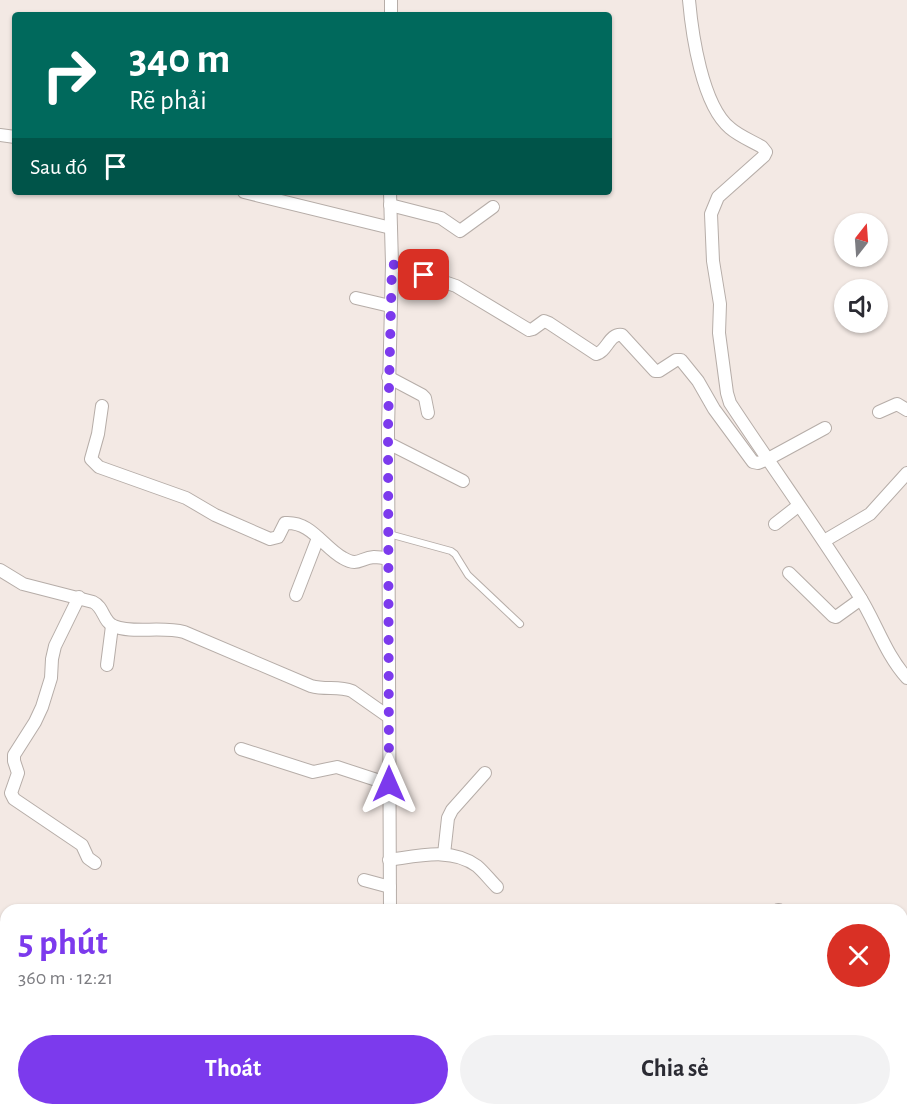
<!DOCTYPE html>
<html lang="vi">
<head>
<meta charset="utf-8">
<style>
	body { margin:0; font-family:"Alegreya Sans",sans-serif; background:#f2f2f3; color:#2b2b33; height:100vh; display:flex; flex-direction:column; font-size:22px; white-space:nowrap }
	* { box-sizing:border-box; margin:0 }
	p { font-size:20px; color:#7c7c81 }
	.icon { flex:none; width:33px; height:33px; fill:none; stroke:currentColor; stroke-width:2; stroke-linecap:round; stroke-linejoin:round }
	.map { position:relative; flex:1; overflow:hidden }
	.drawer { position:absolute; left:0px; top:904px; width:908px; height:212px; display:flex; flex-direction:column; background:#fff; border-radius:18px 18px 0 0; box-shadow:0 2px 4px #0004 }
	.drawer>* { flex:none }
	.hud { position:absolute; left:12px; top:12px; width:600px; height:183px; border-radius:6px; box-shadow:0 2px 4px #0004; background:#00695c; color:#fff; overflow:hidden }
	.needle { width:39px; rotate:17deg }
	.controls { position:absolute; left:834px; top:213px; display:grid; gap:12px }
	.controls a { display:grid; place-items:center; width:54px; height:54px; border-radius:50%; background:#fff; box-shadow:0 2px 4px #0004; font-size:30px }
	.pin { position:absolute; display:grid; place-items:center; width:51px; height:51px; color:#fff; margin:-26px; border-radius:12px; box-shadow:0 3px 9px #0006 }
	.me { position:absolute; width:66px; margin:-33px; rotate:0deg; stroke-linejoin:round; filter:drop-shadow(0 0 4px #0008) }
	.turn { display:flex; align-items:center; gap:21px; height:126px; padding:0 18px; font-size:27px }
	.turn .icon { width:78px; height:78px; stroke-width:2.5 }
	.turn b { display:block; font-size:42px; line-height:51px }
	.then { display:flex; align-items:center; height:57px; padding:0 18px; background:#0003; gap:12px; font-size:22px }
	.round { display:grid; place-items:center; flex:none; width:63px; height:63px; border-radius:32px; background:#f2f2f3 }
	.overview { display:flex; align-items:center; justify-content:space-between; height:102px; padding:0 18px }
	h1 { font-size:36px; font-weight:700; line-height:45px; color:#7c3aed }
	.button { display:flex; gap:12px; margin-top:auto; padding:12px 18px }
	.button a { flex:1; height:69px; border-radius:36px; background:#7c3aed; color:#fff; font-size:24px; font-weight:700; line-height:69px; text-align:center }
	.button a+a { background:#f2f2f3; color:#2b2b33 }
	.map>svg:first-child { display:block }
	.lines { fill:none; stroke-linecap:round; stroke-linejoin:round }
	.lane-casing { stroke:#b6ada8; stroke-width:8 }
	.street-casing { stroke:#b6ada8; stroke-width:14 }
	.lane { stroke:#fff; stroke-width:6 }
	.street { stroke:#fff; stroke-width:12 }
	.route { stroke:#7c3aed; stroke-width:10; stroke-dasharray:0 18 }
</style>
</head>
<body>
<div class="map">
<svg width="907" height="1115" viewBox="0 0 907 1115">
	<rect width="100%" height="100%" fill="#f3e9e4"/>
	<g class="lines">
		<g class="lane-casing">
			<path id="lane" d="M389 534 451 551 455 554 468 575 520 624"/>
		</g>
		<g class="street-casing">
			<g id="street">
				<path d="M689 0C692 34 702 105 730 128 739 136 752 141 762 147L766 152 764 156 718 197 711 214 713 261 720 304 719 333 727 393 730 403C772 467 817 529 858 594 876 622 885 654 907 678"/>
				<path d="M391 15V0"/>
				<path d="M0 135 15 137"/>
				<path d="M244 192 391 228"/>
				<path d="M390 192 392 264 388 429 390 910"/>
				<path d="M390 205 441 218 460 231 493 207"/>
				<path d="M392 264 456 286 529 330 533 329 544 321 549 323 596 354C607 352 609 333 622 335L655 371H659L676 360H681L698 381 714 409 753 462 758 463 768 459 825 428"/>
				<path d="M356 298 390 306"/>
				<path d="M388 377 422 395 425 398 428 413"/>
				<path d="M102 406 98 434 91 459 99 467 186 498 215 515 270 539 278 537 285 523C311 521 323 547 343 558 358 567 360 558 374 557 379 557 384 558 388 559"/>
				<path d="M879 412 897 404 907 410"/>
				<path d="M388 443 463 481"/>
				<path d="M775 524 798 506"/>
				<path d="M824 541 870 514 907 473"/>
				<path d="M0 570 23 584 93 602C104 607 103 622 114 626 130 634 162 626 184 632L311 686C325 690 339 686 352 691L389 717"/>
				<path d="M789 573 833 616 836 617 861 599"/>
				<path d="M296 595 318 538"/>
				<path d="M79 597 55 646 52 659 51 678 42 707 35 722 14 755V761L18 773 11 793 14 799 82 845 88 858 95 863"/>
				<path d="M107 665 112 626"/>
				<path d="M241 749 313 772 337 767 389 784"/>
				<path d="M444 854 448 818 452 810 485 773"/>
				<path d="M389 860C418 856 452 847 477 866 484 872 490 880 497 887"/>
				<path d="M364 880 390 887"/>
				<path d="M778 910H779"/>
				<path d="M902 997 907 1001"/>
				<path d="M902 1045 907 1038"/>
				<path d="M0 1060 6 1061"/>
				<path d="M902 1081 907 1084"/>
				<path d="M807 1110 813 1115"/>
				<path d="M389 1115V1110"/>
				<path d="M847 1115 850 1110"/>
			</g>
		</g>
		<use href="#lane" class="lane"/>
		<use href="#street" class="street"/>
	</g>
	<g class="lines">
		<path class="route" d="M389 784 388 429 392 264 424 275"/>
	</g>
</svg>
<div class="controls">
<a><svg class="needle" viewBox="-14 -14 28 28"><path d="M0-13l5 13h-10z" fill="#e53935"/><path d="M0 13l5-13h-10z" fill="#7c7c81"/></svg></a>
<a><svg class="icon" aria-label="sound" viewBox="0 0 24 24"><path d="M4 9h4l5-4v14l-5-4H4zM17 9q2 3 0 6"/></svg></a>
</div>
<div class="pin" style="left:424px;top:275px;background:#d93025"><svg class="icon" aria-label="arrive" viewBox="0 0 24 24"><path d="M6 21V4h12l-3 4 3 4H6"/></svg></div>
<svg class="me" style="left:389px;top:784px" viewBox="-20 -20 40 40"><path d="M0-17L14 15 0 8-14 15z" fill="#7c3aed" stroke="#fff" stroke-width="4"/></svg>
<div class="hud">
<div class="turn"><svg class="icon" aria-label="right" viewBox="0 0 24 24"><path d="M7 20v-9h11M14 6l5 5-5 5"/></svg><div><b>340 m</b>Rẽ phải</div></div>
<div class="then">Sau đó<svg class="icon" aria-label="arrive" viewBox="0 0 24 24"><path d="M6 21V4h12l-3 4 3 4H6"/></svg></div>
</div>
<section class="drawer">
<div class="overview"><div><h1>5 phút</h1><p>360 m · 12:21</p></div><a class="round" style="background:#d93025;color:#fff"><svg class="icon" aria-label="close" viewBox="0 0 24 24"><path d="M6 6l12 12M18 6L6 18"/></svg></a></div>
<div class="button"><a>Thoát</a><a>Chia sẻ</a></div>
</section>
</div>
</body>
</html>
